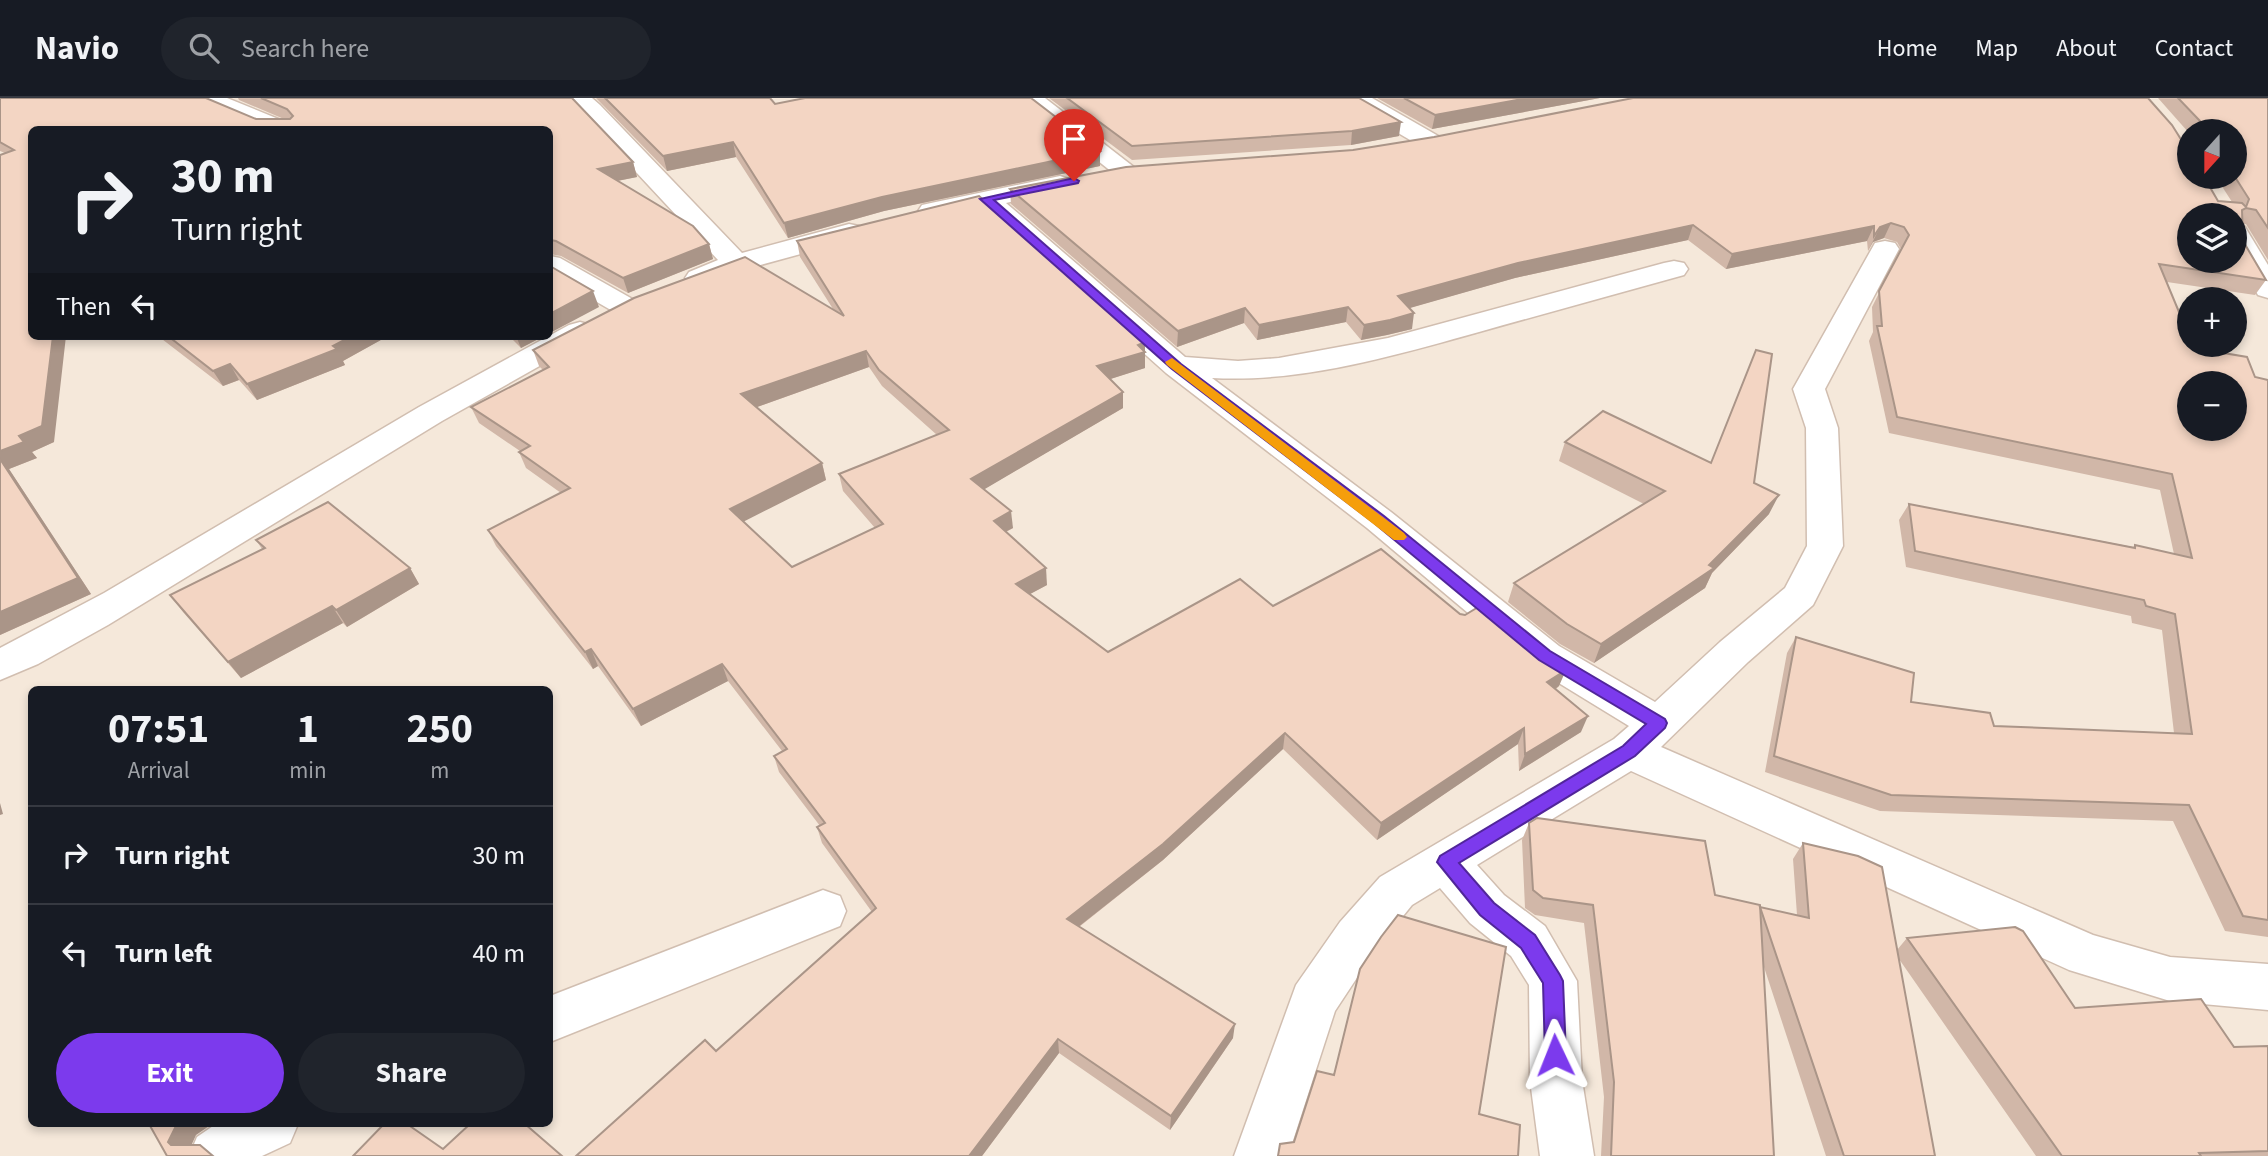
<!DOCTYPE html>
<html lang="en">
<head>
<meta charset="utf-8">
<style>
	body { margin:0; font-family:"Source Sans 3",sans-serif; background:#20242c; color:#f1f3f6; height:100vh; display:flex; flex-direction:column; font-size:26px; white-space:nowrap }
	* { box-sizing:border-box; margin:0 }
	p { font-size:23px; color:#9ea1a6 }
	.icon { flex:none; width:38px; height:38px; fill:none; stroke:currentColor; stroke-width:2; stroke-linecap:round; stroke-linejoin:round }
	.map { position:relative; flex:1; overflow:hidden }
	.panel { position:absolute; left:28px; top:588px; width:525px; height:441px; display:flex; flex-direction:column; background:#171b24; border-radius:10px; box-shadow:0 4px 10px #0003 }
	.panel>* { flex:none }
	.top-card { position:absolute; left:28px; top:28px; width:525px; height:214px; border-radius:10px; box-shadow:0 4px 10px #0003; background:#171b24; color:#f1f3f6; overflow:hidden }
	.needle { width:46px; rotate:201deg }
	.fabs { position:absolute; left:2177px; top:21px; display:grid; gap:14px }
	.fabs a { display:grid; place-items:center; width:70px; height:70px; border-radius:50%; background:#171b24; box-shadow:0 4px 10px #0003; font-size:35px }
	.pin { position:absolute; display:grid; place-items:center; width:60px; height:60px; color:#fff; margin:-72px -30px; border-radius:50% 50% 50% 0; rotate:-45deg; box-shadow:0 0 7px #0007 }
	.pin .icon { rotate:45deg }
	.me { position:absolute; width:77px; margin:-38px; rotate:358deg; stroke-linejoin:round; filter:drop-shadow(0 0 5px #0008) }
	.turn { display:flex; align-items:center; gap:24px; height:147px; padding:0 28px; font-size:32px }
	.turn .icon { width:91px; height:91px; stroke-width:2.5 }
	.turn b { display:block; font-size:49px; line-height:60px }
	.then { display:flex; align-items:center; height:66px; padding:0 28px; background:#0003; gap:14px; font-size:26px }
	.eta { display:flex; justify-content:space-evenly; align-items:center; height:119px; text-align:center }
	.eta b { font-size:42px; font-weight:700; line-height:49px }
	.action { display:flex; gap:14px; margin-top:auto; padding:14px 28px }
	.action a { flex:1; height:80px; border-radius:42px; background:#7c3aed; color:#fff; font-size:28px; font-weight:700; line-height:80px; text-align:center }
	.action a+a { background:#20242c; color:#f1f3f6 }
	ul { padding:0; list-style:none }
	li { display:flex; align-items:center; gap:21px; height:98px; padding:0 28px; border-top:2px solid #363941 }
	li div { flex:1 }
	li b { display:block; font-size:26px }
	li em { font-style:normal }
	header { display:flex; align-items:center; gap:42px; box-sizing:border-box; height:98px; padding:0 35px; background:#171b24; border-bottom:2px solid #363941 }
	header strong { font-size:33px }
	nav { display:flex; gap:38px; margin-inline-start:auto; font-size:24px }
	.search { width:490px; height:63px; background:#20242c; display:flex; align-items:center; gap:18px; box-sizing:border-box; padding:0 24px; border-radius:38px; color:#9ea1a6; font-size:26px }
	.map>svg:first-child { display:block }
	.residential { fill:#f5e8da; fill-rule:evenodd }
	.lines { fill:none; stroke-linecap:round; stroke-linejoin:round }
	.minor-casing { stroke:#d1beb0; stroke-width:3 }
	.minor { fill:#fff; fill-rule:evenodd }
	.wall { fill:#d1b7a8; fill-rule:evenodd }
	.shaded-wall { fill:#aa9588 }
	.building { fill:#f3d5c3; stroke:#aa9588; stroke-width:2; fill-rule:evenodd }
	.route { fill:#7c3aed; stroke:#51269a; stroke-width:2 }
	.slow { fill:#f59e0b }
</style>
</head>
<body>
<header>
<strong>Navio</strong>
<div class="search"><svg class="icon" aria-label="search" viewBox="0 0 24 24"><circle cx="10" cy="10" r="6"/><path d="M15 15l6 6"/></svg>Search here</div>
<nav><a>Home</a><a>Map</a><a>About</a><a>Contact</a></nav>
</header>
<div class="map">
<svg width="2268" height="1058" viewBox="0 0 2268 1058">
	<rect width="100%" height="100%" fill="#fdf6ec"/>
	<path class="residential" d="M0 0H2268V1058H0ZM32 32H550V238H32ZM2189 33H2235V79H2189ZM2189 117H2235V163H2189ZM2189 201H2235V247H2189ZM2189 285H2235V331H2189ZM32 592H550V1026H32Z"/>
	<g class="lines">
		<g class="minor-casing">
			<g id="minor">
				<path d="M196 0H227L293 27 297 32H263L199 5Z"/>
				<path d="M567 0H592L600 7 742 155 849 126 859 128 862 134 859 140 746 171 709 186 699 188 689 186 685 180 689 174 718 162Z"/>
				<path d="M1019 0H1045L1139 73 1135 78 1126 81 1117 78Z"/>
				<path d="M1344 0H1372L1440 39 1443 44 1440 49 1431 51 1422 49 1347 5Z"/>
				<path d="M1060 78 1069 81 1073 86 1069 91 1006 105 1185 259 1238 263 1279 260 1388 240 1664 165 1674 163 1684 165 1688 171 1684 177C1615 196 1547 215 1479 234 1393 258 1301 285 1212 280L1391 414 1559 548 1655 604 1720 544 1785 490 1807 448 1806 330 1793 291 1875 145 1885 143 1895 145 1899 151 1825 291 1838 330 1843 448 1813 507 1748 564 1661 649 2093 837 2170 859 2268 866V912L2170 903 2069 872 1631 673 1477 767 1504 797 1545 828 1577 883 1582 982 1594 1058H1540L1530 982 1529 887 1511 858 1470 825 1440 790 1412 807 1374 854 1335 913 1288 1058H1234L1296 887 1340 824 1380 779 1614 641 1629 628 1531 568 1367 430 1166 275 981 110 931 121 922 119 918 113 922 107 931 105Z"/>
				<path d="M2235 127 2245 129 2268 167V200L2258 197 2235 158Z"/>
				<path d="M550 158 560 160 636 203 641 209 636 215 626 218 616 215 550 177Z"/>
				<path d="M580 224 591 227 595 233 591 239 442 323 108 527 38 566 0 582V550L104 495 419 309 569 227Z"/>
				<path d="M823 792 840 798 846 813 840 828 550 944V898Z"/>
				<path d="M216 1026H298L290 1045 262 1058H189L197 1039Z"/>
			</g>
		</g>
		<use href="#minor" class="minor"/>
	</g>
	<g class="wall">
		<path d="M0 0 256 21H284L239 2 238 0H572L633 64 637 79 617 83 709 146 713 161 628 195 561 158 550 156V32H32L54 344 32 354 37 360 9 371 91 496 0 537 5 55 0 53Z"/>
		<path d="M596 0H770L775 6 1100 53V68L884 113 788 140 736 59 667 73Z"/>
		<path d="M1049 0H1359L1399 38 1351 47 1132 62Z"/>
		<path d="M1377 0H1600L1432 31Z"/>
		<path d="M2158 0H2268V162L2246 126H2243V143L2266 182 2255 197 2167 184 2194 250 2255 279 2268 282V839L2225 833 2173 723 1880 713 1765 674 1787 555 1796 539 1911 604 1994 628 2174 635 2162 532 2132 525 2131 518 1906 469 1899 422 1909 406 2133 449 2135 447 2174 456 2160 392 1889 335 1869 243 1873 234 1872 209 1901 151 1897 144 1884 140 1873 144 1868 153 1867 143 1726 171 1688 142 1515 180 1409 210 1412 231 1387 237 1361 242 1346 224 1257 242 1244 225 1177 249 1011 106 1010 91 1353 52 1434 39 2232 104 2216 79H2235V33H2189V35Z"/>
		<path d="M797 143 1145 244V270L1110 281 1123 294V310L984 391 1013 430 1006 434 1047 487 1030 496 1108 554 1273 508 1460 516 1559 588 1556 591 1581 634 1519 673 1518 646 1377 742 1283 651 1163 762 1079 829 1233 940 1170 1032 1059 955 982 1058H576L716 953 872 814 822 745 817 729 820 728 779 674 774 658 782 653 728 583 641 628 598 568 593 571 496 448 488 432 561 395 526 370 519 354 520 353 479 325 471 309 543 272 539 268 533 252 833 211 800 159ZM869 269 882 288 937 337 839 376 843 393 875 430 792 469 743 423 826 382 822 365 757 309Z"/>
		<path d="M158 238H388L343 263 345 267 257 302 239 282 223 288Z"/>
		<path d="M509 238H544L521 250Z"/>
		<path d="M1565 344 1754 385 1769 416 1712 475 1705 490 1594 565 1560 546 1508 504 1514 485 1644 406 1559 363Z"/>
		<path d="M256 442 410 470 419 486 347 529 343 525 241 580 183 514 170 497 262 451Z"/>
		<path d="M1529 725 1715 797 1760 810 1797 817 1793 761 1803 745 1897 852 1907 840 2075 910 2234 949 2268 948V1058H2036L1899 861 1935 1058H1826L1763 866 1774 1058H1601L1604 999 1584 825 1535 817 1525 810 1522 742Z"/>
	</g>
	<g class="shaded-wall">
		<path d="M1528 0H1600L1432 31 1435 17Z"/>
		<path d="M1401 24 1399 38 1351 47 1352 33Z"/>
		<path d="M733 44 736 59 667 73 663 58Z"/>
		<path d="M1100 53V68L884 113 788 140 784 125 882 99Z"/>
		<path d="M633 64 637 79 602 86 598 71Z"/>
		<path d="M1891 125 1884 140 1873 144 1868 153 1880 129Z"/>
		<path d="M1693 127 1688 142 1515 180 1396 214 1398 198 1518 165Z"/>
		<path d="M1874 128 1867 143 1726 171 1732 156Z"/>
		<path d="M709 146 713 161 628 195 623 180Z"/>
		<path d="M593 193 599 209 550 235V216Z"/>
		<path d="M1348 209 1346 224 1257 242 1259 227Z"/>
		<path d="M1245 210 1244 225 1177 249 1178 233Z"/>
		<path d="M1414 215 1412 231 1387 237 1361 242 1364 227Z"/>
		<path d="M53 238H66L54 344 32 354 37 360 9 371 91 496 0 537V353L19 338Z"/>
		<path d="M352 238H388L343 263 345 267 257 302 247 286 333 248Z"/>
		<path d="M516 238H544L521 250Z"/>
		<path d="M1145 244V270L1098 285 1097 268 1138 247Z"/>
		<path d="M866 253 869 269 746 313 741 296Z"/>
		<path d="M230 266 239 282 223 288 213 273Z"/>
		<path d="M1123 294V310L973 398 971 381Z"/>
		<path d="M822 365 826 382 735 428 730 411Z"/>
		<path d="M1779 397 1769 416 1712 475 1705 490 1594 565 1601 546 1709 467Z"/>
		<path d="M1011 413 1013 430 995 439 994 423Z"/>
		<path d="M410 470 419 486 347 529 336 512Z"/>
		<path d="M1046 470 1047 487 1017 503 1016 486Z"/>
		<path d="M332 508 343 525 241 580 228 564Z"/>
		<path d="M591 551 598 568 593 571 585 554Z"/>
		<path d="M722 566 728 583 641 628 633 611Z"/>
		<path d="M1566 572 1559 588 1541 601 1547 584Z"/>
		<path d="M1588 618 1581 634 1519 673 1525 656Z"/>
		<path d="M1524 630 1518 646 1377 742 1381 725Z"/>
		<path d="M1285 635 1283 651 1163 762 1068 837 1067 821Z"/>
		<path d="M0 705 3 716 0 717Z"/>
		<path d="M1235 926 1233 940 1170 1032 1171 1018Z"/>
		<path d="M1058 941 1059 955 982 1058H969Z"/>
		<path d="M177 1026H212L196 1037 187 1057 171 1047 168 1044Z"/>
	</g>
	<g class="building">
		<path d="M0 0H206L256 21H290L293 18 287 11 261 0H572L633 64 598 71 693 128 709 146 623 180 556 143 550 142V32H32V238H53L42 328 19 338 24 344 0 353V57L14 52 0 44Z"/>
		<path d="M605 0H770L775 6 805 0H1031L1100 53 882 99 784 125 733 44 663 58Z"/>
		<path d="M1067 0H1359L1401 24 1352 33 1132 48Z"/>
		<path d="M1404 0H1528L1435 17Z"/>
		<path d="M1633 0H2148L2172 27 2187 51 2189 52V79H2204L2218 103 2242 105 2246 109 2249 101 2235 79V33H2200V23L2178 0H2268V130L2256 112 2246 110 2242 112 2243 143 2266 182 2159 166 2189 238V247H2193L2194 250 2247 259 2255 279 2268 282V822L2243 818 2189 707 1891 697 1774 658 1796 539 1914 575 1911 604 1990 615 1994 628 2192 636 2175 516 2146 508 2144 502 1915 453 1909 406 2135 450V447L2192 460 2172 376 1897 319 1877 228H1882L1879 193 1909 137 1904 129 1891 125 1880 129 1874 138V128L1732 156 1693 127 1518 165 1398 198 1414 215 1390 222 1364 227 1348 209 1259 227 1245 210 1178 233 1010 91 1126 69 1353 52 1434 39ZM2189 117H2235V163H2189ZM2189 285H2235V331H2189Z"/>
		<path d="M979 98 1145 244 1138 247 1145 254 1097 268 1123 294 971 381 1011 413 994 423 1046 470 1016 486 1108 554 1240 481 1273 508 1381 451 1460 516 1465 517 1480 508 1535 553 1566 572 1547 584 1588 618 1525 656 1524 630 1381 725 1285 635 1163 746 1067 821 1235 926 1171 1018 1058 941 969 1058H576L705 942 716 953 876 810 817 729 825 725 774 658 787 651 722 566 633 611 591 551 585 554 488 432 570 390 519 354 530 348 471 309 549 269 533 252 634 200 745 159 844 218 797 143ZM866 253 879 272 949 332 839 376 883 426 792 469 730 411 822 365 741 296Z"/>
		<path d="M550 168 593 193 550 216Z"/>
		<path d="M168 238H352L333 248 337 251 247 286 230 266 213 273Z"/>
		<path d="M1756 252 1772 256 1754 385 1779 397 1709 467 1714 470 1601 546 1567 526 1514 485 1665 393 1565 344 1603 313 1711 365Z"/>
		<path d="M0 361 78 480 0 514Z"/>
		<path d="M328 404 410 470 336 512 332 508 228 564 170 497 265 450 256 442Z"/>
		<path d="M1537 720 1705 743 1715 797 1760 807 1774 1058H1611L1614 984 1593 807 1543 800 1533 792 1529 725Z"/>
		<path d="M1803 745 1858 758 1882 769 1935 1058H1844L1760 809 1809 820Z"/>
		<path d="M1398 817 1506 849 1479 1016 1520 1027 1518 1058H1278L1280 1046 1294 1044 1317 973 1334 977 1360 871 1381 839Z"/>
		<path d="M2015 829 2023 833 2075 910 2201 901 2234 949 2268 948V1053L2199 1055 2201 1058H2062L1907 840Z"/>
		<path d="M149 1026H177L168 1044 171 1047H200L213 1058H167Z"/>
		<path d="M384 1026H407L443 1051 470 1026H525L562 1058H353Z"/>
	</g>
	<path class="route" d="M1074 80 1079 83 1078 85 994 102 1181 266 1384 418 1550 553 1665 621 1667 625 1665 630 1635 658 1459 765 1494 805 1535 837 1560 877 1563 883 1566 957 1563 964 1555 967 1548 964 1545 957 1543 885 1521 850 1480 817 1437 764 1440 758 1623 648 1646 626 1539 562 1374 425 1172 271 980 101Z"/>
	<path class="slow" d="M1172 260 1404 435 1407 439 1404 442H1394L1167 267 1165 264Z"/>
</svg>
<div class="fabs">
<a><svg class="needle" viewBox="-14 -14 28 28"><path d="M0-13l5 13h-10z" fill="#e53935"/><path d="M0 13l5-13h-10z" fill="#9ea1a6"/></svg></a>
<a><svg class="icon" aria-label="layers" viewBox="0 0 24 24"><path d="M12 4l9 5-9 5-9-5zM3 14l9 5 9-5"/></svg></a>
<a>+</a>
<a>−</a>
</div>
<div class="pin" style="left:1074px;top:83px;background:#d93025"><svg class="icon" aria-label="arrive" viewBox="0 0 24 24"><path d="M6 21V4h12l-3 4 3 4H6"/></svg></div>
<svg class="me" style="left:1555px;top:957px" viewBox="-20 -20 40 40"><path d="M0-17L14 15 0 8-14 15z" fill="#7c3aed" stroke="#fff" stroke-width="4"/></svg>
<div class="top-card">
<div class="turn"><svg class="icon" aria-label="right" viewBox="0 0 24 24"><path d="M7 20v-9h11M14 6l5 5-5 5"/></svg><div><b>30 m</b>Turn right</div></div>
<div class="then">Then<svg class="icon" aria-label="left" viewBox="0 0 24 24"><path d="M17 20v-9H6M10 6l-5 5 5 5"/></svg></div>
</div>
<section class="panel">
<div class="eta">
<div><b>07:51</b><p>Arrival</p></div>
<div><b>1</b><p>min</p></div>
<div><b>250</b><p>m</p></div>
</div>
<ul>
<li><svg class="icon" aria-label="right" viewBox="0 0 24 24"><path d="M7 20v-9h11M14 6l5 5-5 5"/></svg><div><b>Turn right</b></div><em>30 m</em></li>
<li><svg class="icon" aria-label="left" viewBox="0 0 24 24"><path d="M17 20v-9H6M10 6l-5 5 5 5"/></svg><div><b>Turn left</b></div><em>40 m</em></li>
</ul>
<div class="action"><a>Exit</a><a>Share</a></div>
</section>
</div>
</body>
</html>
